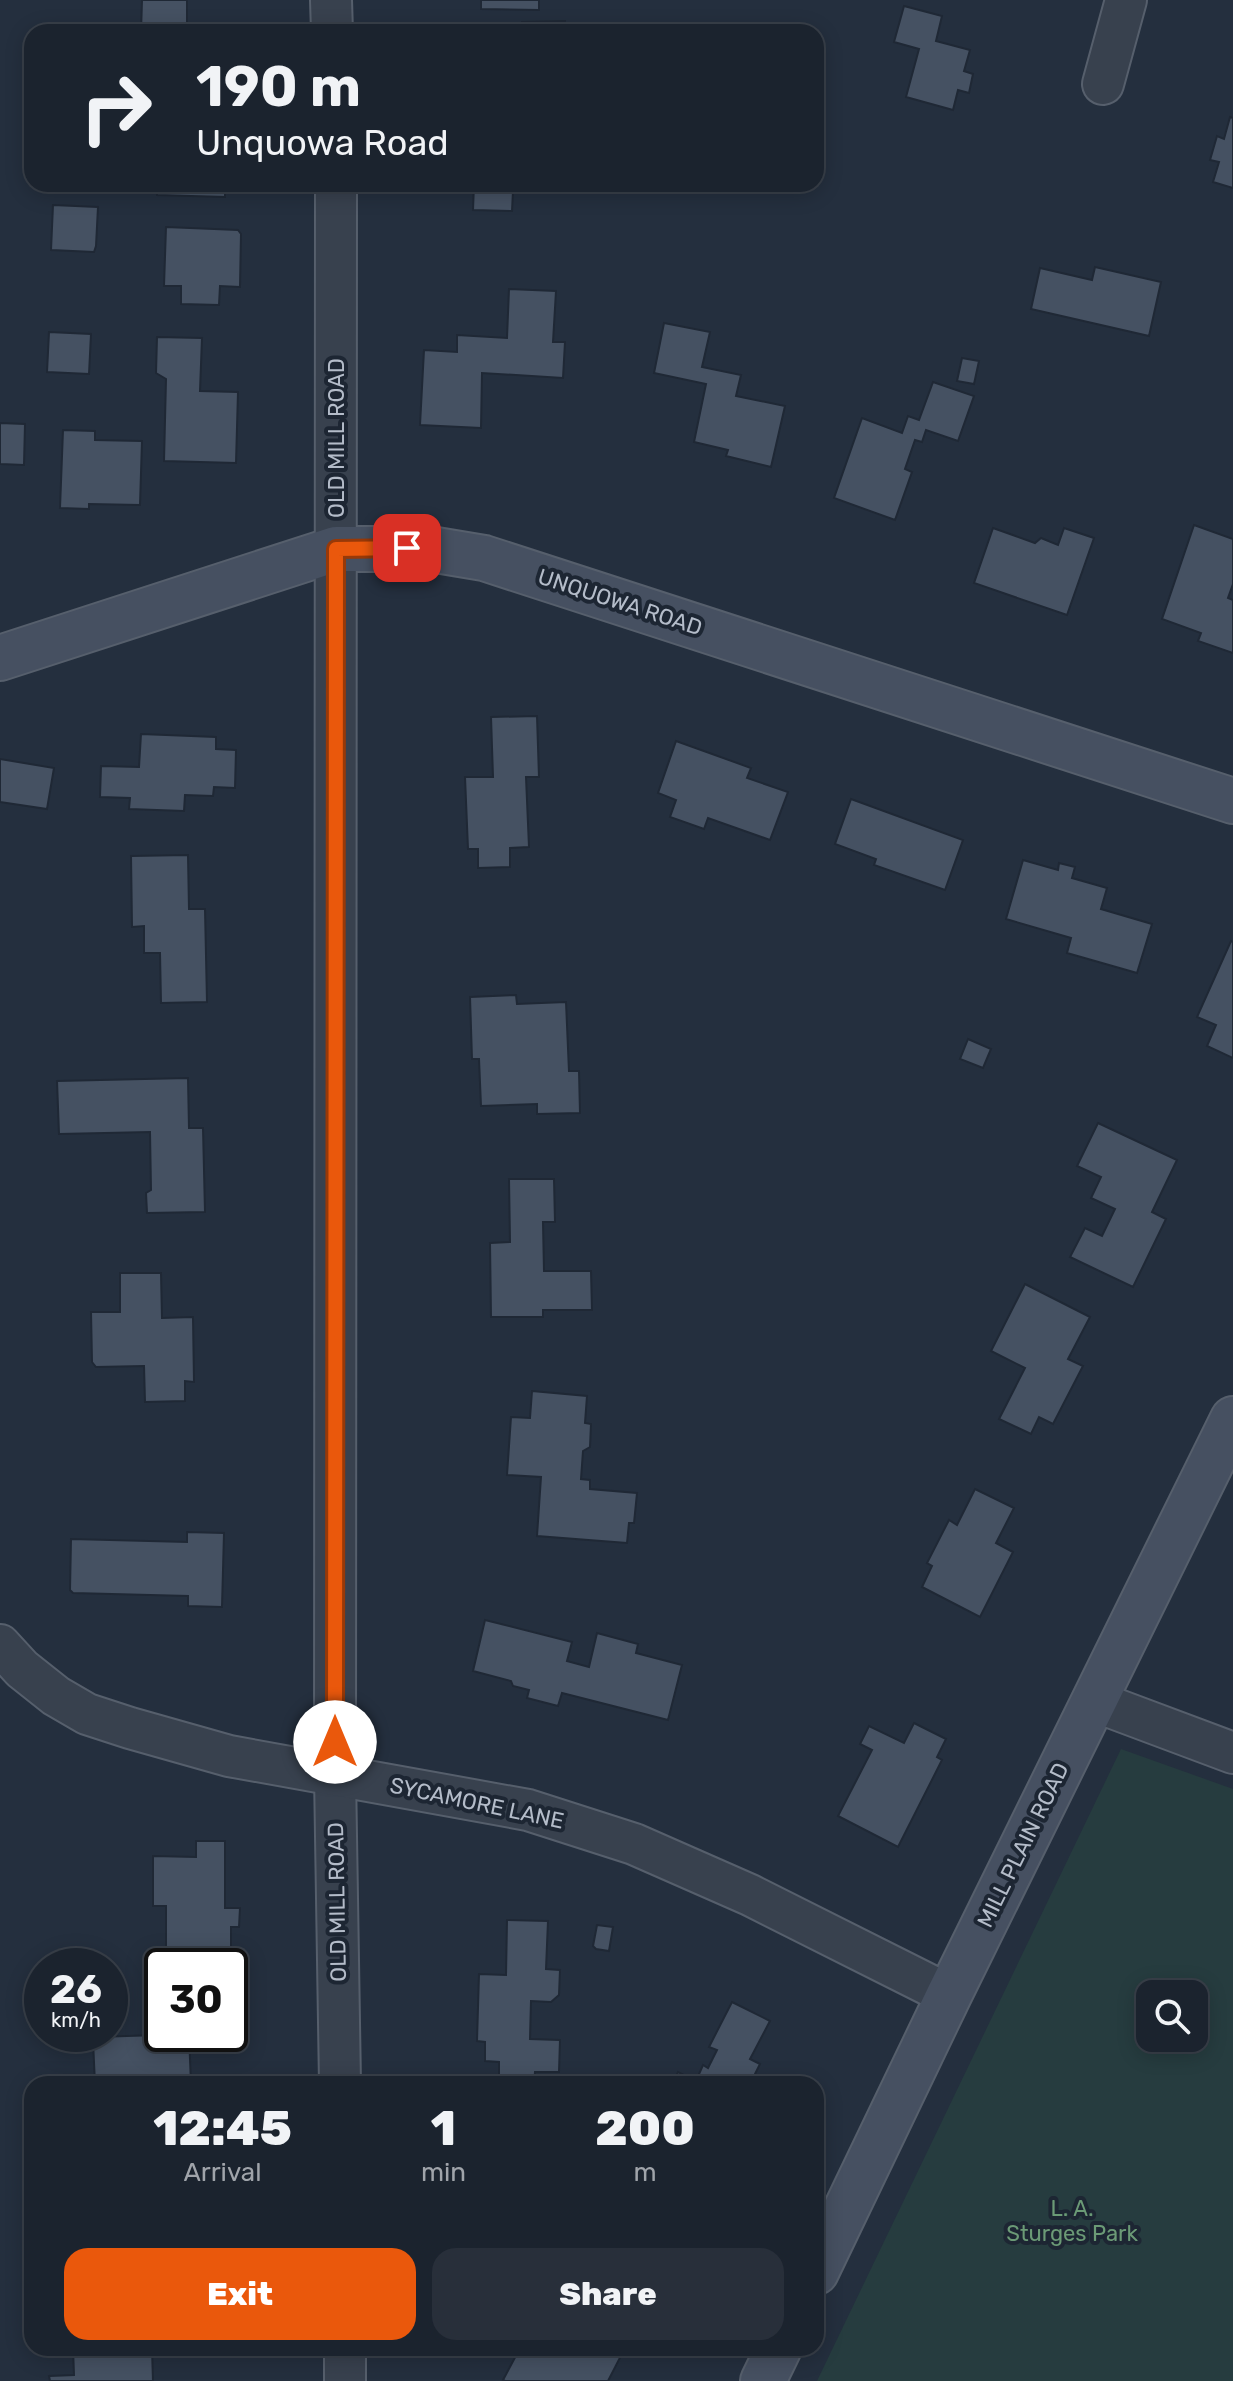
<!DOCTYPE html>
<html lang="en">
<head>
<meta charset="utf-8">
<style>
	body { margin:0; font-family:Rubik,sans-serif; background:#282f3a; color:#f1f3f6; height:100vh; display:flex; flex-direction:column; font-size:30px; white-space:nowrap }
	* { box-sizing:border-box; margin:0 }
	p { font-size:26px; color:#a0a4aa }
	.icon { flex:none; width:44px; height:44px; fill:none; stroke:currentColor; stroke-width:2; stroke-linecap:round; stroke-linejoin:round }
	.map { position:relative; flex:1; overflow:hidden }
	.panel { position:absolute; left:24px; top:2076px; width:800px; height:280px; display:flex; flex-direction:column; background:#1b232e; border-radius:24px; box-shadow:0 4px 20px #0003,0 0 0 2px #39404a }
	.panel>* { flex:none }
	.top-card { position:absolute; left:24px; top:24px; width:800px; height:168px; border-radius:24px; box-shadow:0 4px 20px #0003,0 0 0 2px #39404a; background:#1b232e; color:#f1f3f6; overflow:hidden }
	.tools { position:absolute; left:1136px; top:1980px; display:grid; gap:16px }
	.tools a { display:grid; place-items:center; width:72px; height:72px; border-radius:16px; background:#1b232e; box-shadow:0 4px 20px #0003,0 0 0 2px #39404a; font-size:40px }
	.speed { position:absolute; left:24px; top:1948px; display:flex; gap:16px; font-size:40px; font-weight:700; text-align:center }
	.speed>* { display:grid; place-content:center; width:104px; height:104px; border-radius:50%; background:#1b232e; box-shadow:0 4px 20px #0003,0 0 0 2px #39404a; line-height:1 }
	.speed small { font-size:20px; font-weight:400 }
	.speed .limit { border:4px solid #111; border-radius:12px; background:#fff; color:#111 }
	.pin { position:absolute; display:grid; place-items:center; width:68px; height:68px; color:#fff; margin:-34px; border-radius:16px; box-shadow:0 4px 12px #0006 }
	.me { position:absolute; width:88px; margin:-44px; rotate:0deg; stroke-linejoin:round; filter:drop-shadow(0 0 6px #0008) }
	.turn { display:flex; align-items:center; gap:28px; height:168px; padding:0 40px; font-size:36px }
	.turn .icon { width:104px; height:104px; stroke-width:2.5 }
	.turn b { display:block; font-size:56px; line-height:68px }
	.eta { display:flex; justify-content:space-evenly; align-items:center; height:136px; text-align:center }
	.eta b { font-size:48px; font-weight:800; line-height:56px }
	.button { display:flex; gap:16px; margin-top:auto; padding:16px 40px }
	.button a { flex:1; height:92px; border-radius:24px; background:#ea580c; color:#fff; font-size:32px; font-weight:800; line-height:92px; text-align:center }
	.button a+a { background:#282f3a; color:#f1f3f6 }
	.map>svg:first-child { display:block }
	.green { fill:#263c3f; fill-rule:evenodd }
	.building { fill:#455162; stroke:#1f2835; stroke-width:2 }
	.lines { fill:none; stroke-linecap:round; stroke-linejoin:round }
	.street-casing { stroke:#565f6c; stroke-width:44 }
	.secondary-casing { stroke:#565f6c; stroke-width:48 }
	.street { stroke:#38414e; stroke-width:40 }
	.secondary { stroke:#465061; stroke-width:44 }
	.route-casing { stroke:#983908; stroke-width:20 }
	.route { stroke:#ea580c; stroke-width:14 }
	.labels { text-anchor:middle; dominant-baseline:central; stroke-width:8; stroke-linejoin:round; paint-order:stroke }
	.street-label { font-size:22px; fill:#b4bcc9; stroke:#1d2633 }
	.park-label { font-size:22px; fill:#6b9a76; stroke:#1d2633 }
</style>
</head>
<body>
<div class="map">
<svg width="1233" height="2381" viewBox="0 0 1233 2381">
	<rect width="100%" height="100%" fill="#242f3e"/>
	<path class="green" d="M1121 1749 1233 1789V2381H817ZM1150 1994H1194V2038H1150Z"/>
	<g class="building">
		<path d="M142 0H187V23L230 25V32H141Z"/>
		<path d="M481 0H539V10L481 9Z"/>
		<path d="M904 6 942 16 936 41 970 50 964 71 973 74 969 93 958 90 953 110 906 97 919 49 894 42Z"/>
		<path d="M565 21V32H522V22Z"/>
		<path d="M1230 117 1233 118V188L1213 182 1219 162 1210 160 1217 136 1224 139Z"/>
		<path d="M157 184H225V197L157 195Z"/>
		<path d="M474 184H540V192L513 191 512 211 473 210Z"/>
		<path d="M53 205 98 207 96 246 94 252 51 250Z"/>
		<path d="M166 227 238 230 241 234 240 287 220 286 219 305 181 304V286H164Z"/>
		<path d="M1095 267 1161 282 1149 336 1031 309 1040 268 1092 280Z"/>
		<path d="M509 289 556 291 553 342H565L563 378 482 373 481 428 420 425 424 350 457 352V335L507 338Z"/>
		<path d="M664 323 710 332 702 367 741 375 736 396 785 406 771 467 726 456 728 450 694 442 706 384 654 373Z"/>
		<path d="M49 332 91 334 89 374 47 372Z"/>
		<path d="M157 337 202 338 200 391 238 392 236 463 164 461 166 379 156 373Z"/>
		<path d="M962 358 979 361 974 384 957 381Z"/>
		<path d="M933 382 974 396 958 441 926 430 922 442 915 440 905 469 912 472 895 520 834 498 862 418 902 433 908 416 919 420Z"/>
		<path d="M0 423 25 424 24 465 0 464Z"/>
		<path d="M63 430 95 431V440L142 441 140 505 89 504V509L60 508Z"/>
		<path d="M1194 525 1233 539V584L1228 598 1233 600V653L1198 641 1201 633 1162 619Z"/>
		<path d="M993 528 1035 543 1041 538 1058 545 1064 528 1094 538 1067 615 974 583Z"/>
		<path d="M537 716 539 777H526L529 847 510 848V867L478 868V849H468L465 777H493L491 717Z"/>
		<path d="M141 734 216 737V749L236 750 235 788 214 787 213 796 185 795 184 811 129 809 130 798 100 797 101 766 139 767Z"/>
		<path d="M676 741 751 768 747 778 788 792 770 840 708 818 704 829 670 817 676 800 658 793Z"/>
		<path d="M0 759 54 768 47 809 0 802Z"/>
		<path d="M851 799 963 840 945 890 874 865 876 859 835 844Z"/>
		<path d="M188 855 189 909H205L207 1002 161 1003 160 953H144V926L132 927 131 856Z"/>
		<path d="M1023 860 1058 870 1059 863 1075 867 1072 878 1107 888 1101 909 1152 924 1137 973 1067 953 1071 938 1006 919Z"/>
		<path d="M1231 941 1233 942V1058L1207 1046 1216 1025 1197 1017Z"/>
		<path d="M516 995 517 1004 566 1002 569 1071H579L580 1113 537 1114V1104L481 1106 479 1059H472L470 997Z"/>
		<path d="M968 1039 991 1049 983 1068 960 1059Z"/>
		<path d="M188 1078 189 1128H203L205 1212 147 1213 146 1193 151 1190 150 1132 59 1134 57 1081Z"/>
		<path d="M1098 1123 1177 1160 1152 1212 1166 1219 1133 1287 1070 1257 1085 1228 1102 1236 1115 1209 1091 1198 1101 1177 1077 1166Z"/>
		<path d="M509 1179H554L555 1222H543L544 1271H591L592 1310H543V1317H491L490 1243 510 1242Z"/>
		<path d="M120 1273H161L162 1318 193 1317 194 1382 185 1381V1401L145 1402 144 1366 96 1367 92 1362 91 1312H120Z"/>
		<path d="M1025 1284 1090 1317 1068 1359 1083 1366 1053 1424 1039 1417 1031 1434 999 1419 1025 1368 991 1351Z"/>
		<path d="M532 1391 587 1396 585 1423 591 1424 590 1447 583 1451 581 1479 590 1480V1489L637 1493 634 1523H629L627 1543 537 1536 541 1477 507 1475 511 1417 530 1418Z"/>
		<path d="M975 1489 1014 1508 996 1543 1013 1552 980 1617 922 1587 932 1566 927 1563 949 1520 957 1525Z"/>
		<path d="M187 1532 224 1533 222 1607 188 1606V1596L73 1593 70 1590 71 1539 187 1542Z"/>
		<path d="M485 1620 572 1642 567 1661 589 1667 597 1633 638 1644 636 1653 682 1665 668 1720 562 1693 558 1706 527 1698 529 1690 513 1686 511 1681 473 1671Z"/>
		<path d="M914 1723 946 1739 937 1757 942 1760 898 1847 838 1816 872 1750 860 1744 869 1726 904 1743Z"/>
		<path d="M196 1841H225V1908H240L239 1927H231V1962L166 1961V1906H153V1856L196 1857Z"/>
		<path d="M507 1920 548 1921 546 1969 560 1970 559 1995 551 2002 531 2001 530 2039 560 2040 559 2072H535L534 2084H499V2062L485 2061V2042L477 2041 479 1974 506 1975Z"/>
		<path d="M597 1925 613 1927 609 1951 596 1949 593 1946Z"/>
		<path d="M732 2002 770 2021 750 2059 760 2064 750 2084H672L678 2072 696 2081 703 2065 708 2068 717 2050 709 2047Z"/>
		<path d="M189 2034 191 2084H95L93 2041 96 2037Z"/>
		<path d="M73 2348H152L153 2381H50L49 2376 74 2375Z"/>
		<path d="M515 2348H625L608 2381H505L503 2380 519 2350Z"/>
	</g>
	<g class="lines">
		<g class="street-casing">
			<g id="street">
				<path d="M331 0 332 32"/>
				<path d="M1103 84 1126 0"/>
				<path d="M336 184 335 1774 340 2084"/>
				<path d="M0 1645 22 1669 56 1696 87 1714 130 1728 229 1756 528 1810 634 1844 750 1895 949 1995"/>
				<path d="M1094 1701 1233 1753"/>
				<path d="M345 2348V2381"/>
			</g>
		</g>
		<g class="secondary-casing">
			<g id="secondary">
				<path d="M0 658 336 549H430L484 558 1233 801"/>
				<path d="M816 2272 949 1995 1233 1419"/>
				<path d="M763 2381 779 2348"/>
			</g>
		</g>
		<use href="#street" class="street"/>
		<use href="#secondary" class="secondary"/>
	</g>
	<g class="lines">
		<g class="route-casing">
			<path id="route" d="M335 1742 336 549 407 548"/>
		</g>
		<use href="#route" class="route"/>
	</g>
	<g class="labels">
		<g class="street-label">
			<text transform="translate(336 438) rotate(-90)">OLD MILL ROAD</text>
			<text transform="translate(620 602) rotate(18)">UNQUOWA ROAD</text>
			<text transform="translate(477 1803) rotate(12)">SYCAMORE LANE</text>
			<text transform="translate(1023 1845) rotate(-64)">MILL PLAIN ROAD</text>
			<text transform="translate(337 1902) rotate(-91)">OLD MILL ROAD</text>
		</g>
		<g class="park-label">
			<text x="1072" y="2208">L. A.<tspan x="1072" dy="25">Sturges Park</tspan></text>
		</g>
	</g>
</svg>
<div class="tools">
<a><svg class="icon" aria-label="search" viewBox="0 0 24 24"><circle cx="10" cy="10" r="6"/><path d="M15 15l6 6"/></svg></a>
</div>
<div class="speed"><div>26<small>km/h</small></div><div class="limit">30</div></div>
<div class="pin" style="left:407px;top:548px;background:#d93025"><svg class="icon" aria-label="arrive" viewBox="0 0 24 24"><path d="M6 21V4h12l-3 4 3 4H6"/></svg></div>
<svg class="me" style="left:335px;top:1742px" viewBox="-20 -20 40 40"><circle r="19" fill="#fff"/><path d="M0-13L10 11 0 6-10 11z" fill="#ea580c"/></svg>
<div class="top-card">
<div class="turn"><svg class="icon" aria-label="right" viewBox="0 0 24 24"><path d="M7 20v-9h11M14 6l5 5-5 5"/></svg><div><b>190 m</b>Unquowa Road</div></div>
</div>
<section class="panel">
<div class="eta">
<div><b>12:45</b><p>Arrival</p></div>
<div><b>1</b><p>min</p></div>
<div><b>200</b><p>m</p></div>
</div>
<div class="button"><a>Exit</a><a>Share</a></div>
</section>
</div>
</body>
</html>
